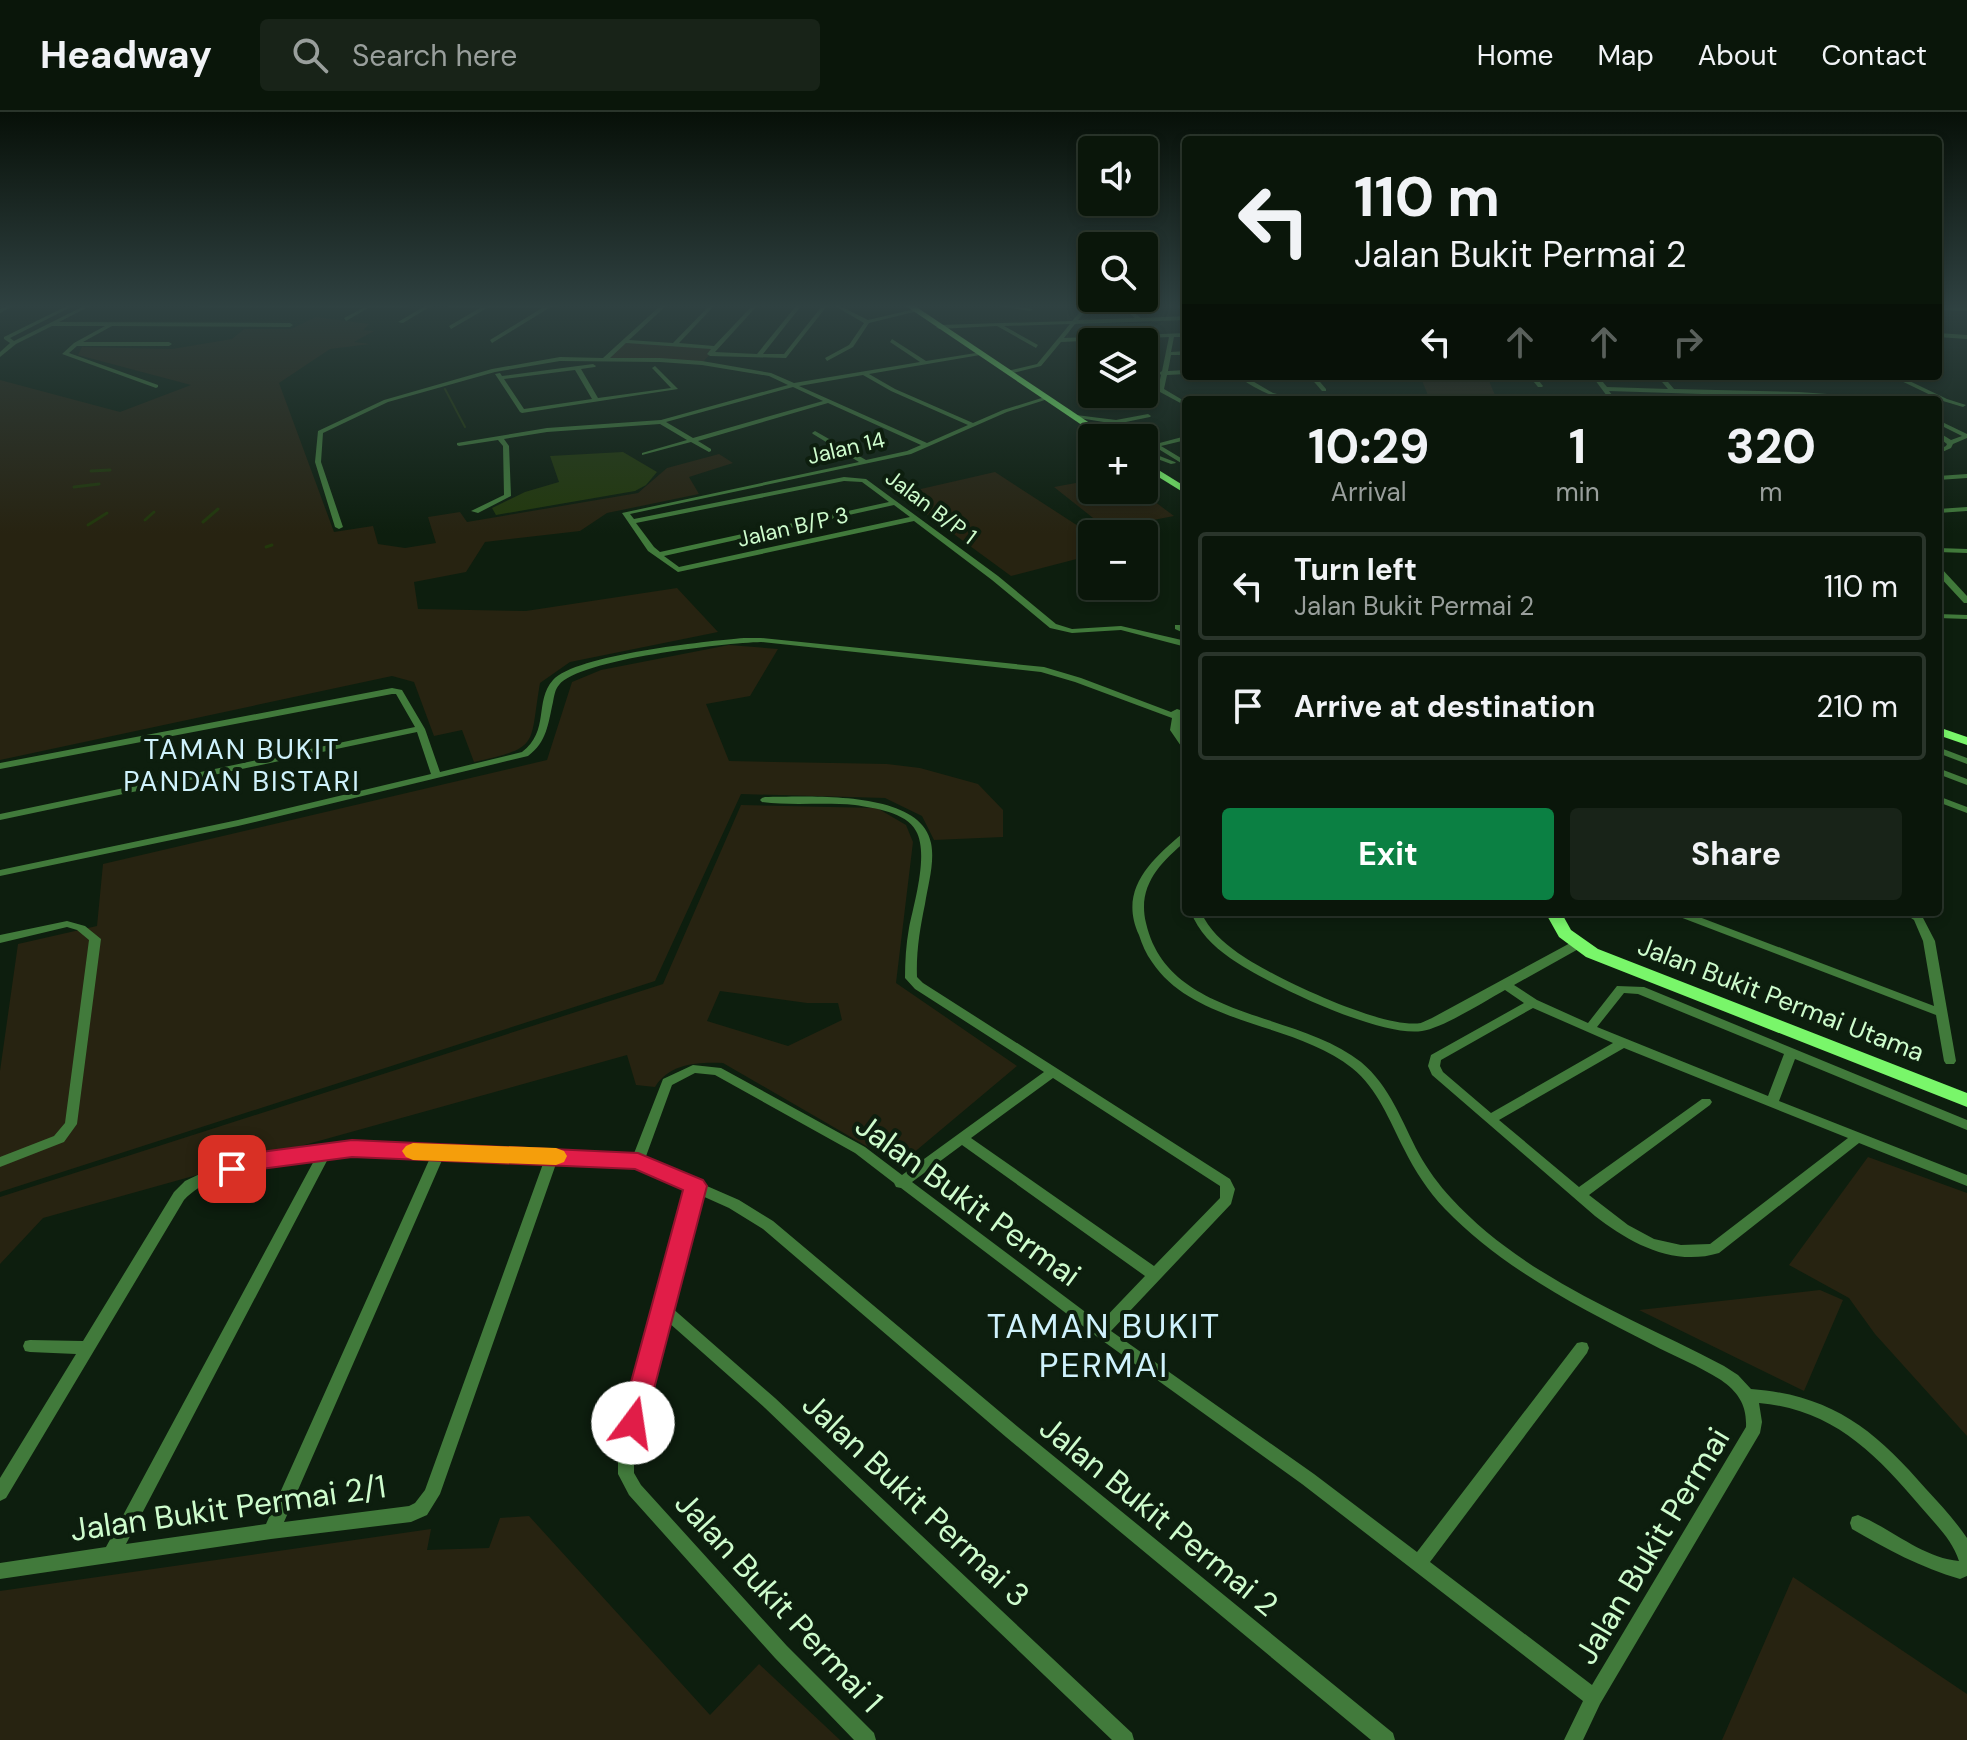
<!DOCTYPE html>
<html lang="en">
<head>
<meta charset="utf-8">
<style>
	body { margin:0; font-family:"DM Sans",sans-serif; background:#182318; color:#f1f3f6; height:100vh; display:flex; flex-direction:column; font-size:30px; white-space:nowrap }
	* { box-sizing:border-box; margin:0 }
	p { font-size:26px; color:#999f9c }
	.icon { flex:none; width:44px; height:44px; fill:none; stroke:currentColor; stroke-width:2; stroke-linecap:round; stroke-linejoin:round }
	.map { position:relative; flex:1; overflow:hidden }
	.details { position:absolute; left:1182px; top:284px; width:760px; height:520px; display:flex; flex-direction:column; background:#0a160a; border-radius:8px; box-shadow:0 4px 12px #0003,0 0 0 2px #2a352b }
	.details>* { flex:none }
	.hud { position:absolute; left:1182px; top:24px; width:760px; height:244px; border-radius:8px; box-shadow:0 4px 12px #0003,0 0 0 2px #2a352b; background:#0a160a; color:#f1f3f6; overflow:hidden }
	.tools { position:absolute; left:1078px; top:24px; display:grid; gap:16px }
	.tools a { display:grid; place-items:center; width:80px; height:80px; border-radius:8px; background:#0a160a; box-shadow:0 4px 12px #0003,0 0 0 2px #2a352b; font-size:40px }
	.pin { position:absolute; display:grid; place-items:center; width:68px; height:68px; color:#fff; margin:-34px; border-radius:16px; box-shadow:0 4px 12px #0006 }
	.me { position:absolute; width:88px; margin:-44px; rotate:14deg; stroke-linejoin:round; filter:drop-shadow(0 0 6px #0008) }
	.turn { display:flex; align-items:center; gap:28px; height:168px; padding:0 40px; font-size:36px }
	.turn .icon { width:104px; height:104px; stroke-width:2.5 }
	.turn b { display:block; font-size:56px; line-height:68px }
	.lanes { display:flex; align-items:center; height:76px; padding:0 40px; background:#0003; justify-content:center; gap:40px; direction:ltr }
	.lanes .off { opacity:.35 }
	.eta { display:flex; justify-content:space-evenly; align-items:center; height:136px; text-align:center }
	.eta b { font-size:48px; font-weight:700; line-height:56px }
	.cta { display:flex; gap:16px; margin-top:auto; padding:16px 40px }
	.cta a { flex:1; height:92px; border-radius:8px; background:#0b8043; color:#fff; font-size:32px; font-weight:700; line-height:92px; text-align:center }
	.cta a+a { background:#182318; color:#f1f3f6 }
	ul { padding:0; list-style:none }
	li { display:flex; align-items:center; gap:24px; height:108px; margin:0 16px 12px; padding:0 24px; border:4px solid #2a352b; border-radius:8px }
	li div { flex:1 }
	li b { display:block; font-size:30px }
	li em { font-style:normal }
	header { display:flex; align-items:center; gap:48px; box-sizing:border-box; height:112px; padding:0 40px; background:#0a160a; border-bottom:2px solid #2a352b }
	header strong { font-size:38px }
	nav { display:flex; gap:44px; margin-inline-start:auto; font-size:28px }
	.search { width:560px; height:72px; background:#182318; display:flex; align-items:center; gap:20px; box-sizing:border-box; padding:0 28px; border-radius:8px; color:#999f9c; font-size:30px }
	.map>svg:first-child { display:block }
	.green { fill:#272311; fill-rule:evenodd }
	.water { fill:#22380c }
	.lines { fill:none; stroke-linecap:round; stroke-linejoin:round }
	.stream-far1 { stroke:#22380c; stroke-width:2 }
	.stream { stroke:#22380c; stroke-width:3 }
	.street { fill:#417a3b; fill-rule:evenodd }
	.secondary { fill:#79f66a; fill-rule:evenodd }
	.route { fill:#e11d48; stroke:#92132f; stroke-width:2 }
	.slow { fill:#f59e0b }
	.labels { text-anchor:middle; dominant-baseline:central; stroke-width:8; stroke-linejoin:round; paint-order:stroke }
	.far-street-label { font-size:22px; fill:#cefccd; stroke:#0d1e0e }
	.street-label { font-size:26px; fill:#cefccd; stroke:#0d1e0e }
	.neighbourhood-label { font-size:28px; letter-spacing:2px; fill:#cff2fc; stroke:#0d1e0e }
	.near-street-label { font-size:32px; fill:#cefccd; stroke:#0d1e0e }
	.near-neighbourhood-label { font-size:34px; letter-spacing:2px; fill:#cff2fc; stroke:#0d1e0e }
</style>
</head>
<body>
<header>
<strong>Headway</strong>
<div class="search"><svg class="icon" aria-label="search" viewBox="0 0 24 24"><circle cx="10" cy="10" r="6"/><path d="M15 15l6 6"/></svg>Search here</div>
<nav><a>Home</a><a>Map</a><a>About</a><a>Contact</a></nav>
</header>
<div class="map">
<svg width="1967" height="1628" viewBox="0 0 1967 1628">
	<rect width="100%" height="100%" fill="#0d1e0e"/>
	<g class="green">
		<path d="M316 205 369 212 363 218 374 219 354 230 370 232 330 237 279 271 334 420 373 414 378 432 405 436 436 431 428 405 460 400 467 410 638 381 667 356 719 342 733 351 689 365 699 382 607 401 580 419 485 430 466 460 414 470 418 497 526 499 677 476 718 520 570 550 540 571C529 635 541 635 474 650L462 618 434 624 414 570 392 564 0 648V268L120 300 191 273 78 243 82 235 172 237 232 227 244 217H291Z"/>
		<path d="M624 229 716 236 702 251 604 248Z"/>
		<path d="M1420 264H1487L1497 288H1430Z"/>
		<path d="M995 360 1092 423V443L1011 464 899 382Z"/>
		<path d="M1092 368V378H1139L1174 404 1107 417 1054 375Z"/>
		<path d="M729 533 778 537 750 584 706 592 729 649 887 652 920 656 978 672 1003 698V725L934 728 922 704 885 686 741 682 655 869 0 1080V959L18 832 97 814 103 752 547 648 572 570 601 558Z"/>
		<path d="M741 693 877 696 906 713 913 730 896 871 1017 954 899 1053 723 951C698 950 670 951 655 975L636 973 627 943 43 1106 0 1152V1085L663 872ZM720 879 807 891H838L842 908 788 934 707 909Z"/>
		<path d="M1868 1045 1967 1081V1324L1875 1222 1849 1186 1789 1153Z"/>
		<path d="M1820 1178 1843 1188 1804 1279 1639 1198Z"/>
		<path d="M529 1404 710 1603 759 1552 840 1628H0V1479L431 1417 427 1438 489 1436 500 1406Z"/>
		<path d="M1793 1465 1967 1582V1628H1722Z"/>
	</g>
	<path class="water" d="M623 340 657 360 646 373 635 379 496 403 492 396 525 380 559 370 550 344Z"/>
	<g class="lines">
		<path class="stream-far1" d="M445 277 465 315"/>
		<g class="stream">
			<path d="M91 359 110 358"/>
			<path d="M74 375 99 372"/>
			<path d="M145 408 154 400"/>
			<path d="M203 410 218 397"/>
			<path d="M88 413 107 401"/>
			<path d="M266 435 272 433"/>
		</g>
		<g class="street">
			<path d="M7 194H13L0 201V197Z"/>
			<path d="M67 194H73L10 226 14 229 84 194H90L59 210 290 211 293 213 290 215 112 214 83 230H169L172 232 169 234H77L69 241 158 273V275L156 276 62 242 74 231 105 214H52L16 232 0 245V240L10 231 4 227V225Z"/>
			<path d="M197 194H408L405 196H368L346 209 344 206 363 196H200Z"/>
			<path d="M425 194H431L403 211 398 210Z"/>
			<path d="M448 194H559L549 196 492 231 490 228 542 196H487L451 217 449 214 480 196H450Z"/>
			<path d="M660 194H666L629 228 673 231 709 194H714L679 231 714 234 752 194H757L715 240 757 242 796 194H801L763 242H784L822 194H827L786 246 710 244 707 242 711 237 626 231 610 246H660L702 249 771 261 794 271 920 250 890 230 892 227 926 249 982 240 980 243 869 262 895 277 973 311 1003 298 1048 284 1051 286 1007 300 911 342 630 402 634 407 844 365 866 367 998 464 1056 512 1072 517 1121 514 1186 529V535L1121 518 1072 521 1050 516 992 468 914 409 678 460 648 439 622 401 859 350 813 322 812 321 815 319 866 348 907 339 921 333 828 291 698 329 711 337V339L709 340 691 330 642 343V341L687 328 660 312 547 320 504 327 509 334 511 384 478 401 471 399 504 383 503 334 498 328 459 334 457 333V331L547 316 661 308 788 273 769 264 702 253 660 250 560 249 495 260 388 290 323 321 321 350 343 415 339 417 335 415 315 350 318 319 384 288 492 257 560 245 603 246ZM863 263 891 279 968 313 927 331 799 274ZM793 275 823 289 693 326 666 310ZM844 369 862 370 889 390 660 440 654 435 636 411ZM894 393 910 405 679 455 664 444Z"/>
			<path d="M835 194H840L868 208 915 197 918 199 869 211 853 235 827 249 825 246 849 233 864 211Z"/>
			<path d="M998 194H1013L1033 197 1030 199Z"/>
			<path d="M1085 194H1090L1078 208 1135 206 1120 194H1125L1141 206 1186 204V208L1075 212 1064 226 1186 221V225H1174L1171 240 1186 239V243H1171L1168 259 1186 258V262L1167 263 1164 277 1186 290V294L1160 280H1144V276H1158L1161 263 1159 261 1162 259 1169 225 1061 230 1041 254 1009 262 1007 261V259L1037 252 1070 212 1004 214 1038 233 1036 236 997 214 939 217 936 215 939 213 1072 209Z"/>
			<path d="M1175 194H1181L1186 197V201Z"/>
			<path d="M1938 194 1967 195V199L1938 198Z"/>
			<path d="M1938 221 1967 223V227L1938 225Z"/>
			<path d="M593 252 596 254 595 255 581 257 598 286 671 276 653 257 652 256 655 254 678 277 522 301 520 300 495 262 500 261 502 264ZM575 258 592 287 524 297 504 267Z"/>
			<path d="M1237 264H1244L1273 281 1301 288C1276 288 1257 278 1237 264Z"/>
			<path d="M1309 264H1315L1326 277V279H1322Z"/>
			<path d="M1529 264H1535L1543 274 1542 275H1538Z"/>
			<path d="M1592 264H1598L1607 275 1668 277 1657 264H1663L1674 277 1799 280 1883 286 1886 288 1609 279 1616 288H1610Z"/>
			<path d="M1891 264H1899L1947 287 1966 293 1963 295 1943 289Z"/>
			<path d="M1224 283 1237 287 1238 288 1222 286V284Z"/>
			<path d="M1148 302 1151 304 1150 305 1116 312 1073 305 1076 303 1116 308Z"/>
			<path d="M1938 308 1967 322V326L1953 332 1951 336 1938 342V338L1946 334 1947 332 1938 325V320L1951 328 1962 324 1938 312Z"/>
			<path d="M1106 323 1126 324 1129 326H1103Z"/>
			<path d="M1186 324V328L1161 334 1186 349V354L1152 333Z"/>
			<path d="M1144 338 1175 350 1176 351 1171 352 1144 342Z"/>
			<path d="M1967 362V366L1938 368V364Z"/>
			<path d="M1967 395V399L1938 401V397Z"/>
			<path d="M1938 436 1967 437V441L1938 440Z"/>
			<path d="M1938 456H1941L1967 484V491H1964L1938 463Z"/>
			<path d="M1938 502 1967 503V507L1938 506Z"/>
			<path d="M1175 513H1181L1186 516V522L1175 517Z"/>
			<path d="M744 526H761L1044 555 1081 566 1171 600 1177 597 1180 598 1181 604 1186 605V611L1181 609C1179 622 1186 625 1186 638L1183 637 1170 618 1172 606 1075 570 1041 560 761 530C725 531 579 547 559 573 555 577 554 585 553 590 548 612 547 630 528 644L238 714 0 764V758L238 708 431 662 417 620 0 708V702L415 615 396 582H392L0 657V651L392 576 402 578 425 617 440 660 522 640C550 619 534 589 553 568 575 543 707 529 744 526Z"/>
			<path d="M1938 635 1967 646V652L1938 641Z"/>
			<path d="M1938 656 1967 667V673L1938 662Z"/>
			<path d="M1938 684 1967 695V701L1938 690Z"/>
			<path d="M765 685C806 685 921 677 931 731 935 750 928 773 925 792 920 816 916 840 917 865L923 871 1230 1067 1235 1077 1231 1092 1111 1219 1314 1362 1417 1440 1577 1231 1582 1230 1587 1231 1589 1236 1587 1241 1430 1450 1592 1573 1746 1315C1747 1293 1738 1280 1721 1268 1699 1254 1674 1244 1651 1232 1578 1195 1502 1156 1445 1097 1428 1079 1415 1059 1404 1037 1389 1008 1378 977 1352 956 1295 910 1195 914 1152 850 1146 842 1142 832 1139 823 1118 778 1151 748 1182 722L1186 721V729C1160 751 1137 774 1146 811 1168 908 1296 898 1361 950 1390 974 1402 1010 1419 1042 1428 1058 1439 1073 1451 1086 1524 1166 1631 1205 1724 1254L1738 1263 1751 1277C1832 1283 1875 1318 1926 1377 1939 1391 1951 1404 1962 1419L1967 1426V1464L1960 1467C1921 1456 1887 1437 1852 1417L1850 1411 1852 1405 1858 1403C1892 1417 1923 1446 1959 1449 1952 1427 1935 1412 1920 1394 1875 1341 1832 1297 1759 1291L1762 1310 1760 1321 1600 1592 1583 1628H1564L1583 1589 1302 1372 1096 1224 901 1076 896 1075 894 1071 855 1041 715 963 695 961 672 973 645 1047 739 1088 773 1109 1018 1315 1393 1621 1395 1628H1371L1006 1325 763 1117 729 1096 700 1083 671 1195 775 1286 1132 1621 1134 1628H1112L765 1296 668 1210 634 1339V1361L641 1373 787 1534 874 1621 876 1628H854L775 1546 629 1383 618 1362V1339L656 1198 655 1196 658 1191 688 1077 636 1054 557 1049 440 1382 427 1403 411 1410 271 1427 0 1467V1451L106 1435 316 1045C274 1052 215 1056 184 1088L6 1386 0 1389V1366L76 1242 30 1240 25 1239 23 1234 25 1229 30 1228 83 1229 174 1080 185 1069 204 1060 261 1044 326 1033 552 1039 633 1044 663 967 693 953 721 956 865 1035 902 1063 1044 960 915 877 905 866C905 849 906 833 909 816 914 791 929 742 916 719 906 700 874 696 855 693 824 690 792 694 762 690L760 688 762 686ZM1053 966 1220 1074V1086L1154 1154 971 1026ZM962 1033 1145 1164 1100 1211 912 1070ZM330 1043 430 1046 266 1412 126 1432ZM443 1046 544 1049 425 1378 415 1391 409 1394 284 1410Z"/>
			<path d="M1191 800H1201C1209 818 1223 830 1238 841 1270 864 1383 918 1421 911 1423 910 1430 907 1432 906L1574 829H1582L1584 832 1582 835 1514 873 1537 888 1588 911 1617 874 1644 875 1967 1008V1018L1795 947 1779 989 1967 1063V1074L1859 1031 1719 1141C1673 1155 1630 1131 1595 1104L1432 963 1428 954 1431 943 1524 891 1505 878C1485 889 1443 916 1422 919 1381 926 1265 871 1230 846 1213 834 1198 819 1191 800ZM1624 881 1638 882 1784 942 1768 984 1597 915ZM1533 896 1613 931 1491 1001 1443 960 1440 954 1441 948ZM1624 936 1848 1026 1710 1132 1681 1133 1654 1127 1628 1113 1589 1083 1710 993 1712 990 1710 987H1702L1579 1075 1499 1008Z"/>
			<path d="M1671 800H1686L1934 894 1923 829 1914 808 1902 800H1915L1922 804 1935 829 1956 949 1954 952H1946L1944 949 1936 903 1672 802Z"/>
			<path d="M67 809 85 814 101 827 77 1012 64 1030 0 1055V1045L54 1024 65 1011 89 828 77 818 67 815 0 831V823Z"/>
		</g>
		<g class="secondary">
			<path d="M906 194H915L1112 326H1101Z"/>
			<path d="M1144 349 1186 375V382L1144 356Z"/>
			<path d="M1938 615 1967 625V633L1938 623Z"/>
			<path d="M1545 800H1561L1571 818 1598 837 1967 981V995L1586 845 1559 825Z"/>
		</g>
	</g>
	<linearGradient id="sky" x2="0" y2="1"><stop stop-color="#071008"/><stop offset="0.46" stop-color="#2f4141"/><stop offset="1" stop-color="#2f4141" stop-opacity="0"/></linearGradient>
	<rect width="1967" height="422" fill="url(#sky)"/>
	<path class="route" d="M352 1028 638 1041 703 1068 707 1074 643 1319 633 1322 624 1319 620 1311 683 1078 635 1057 352 1045 261 1057 232 1065 225 1063 221 1057 225 1051 261 1040Z"/>
	<path class="slow" d="M413 1031 556 1036 564 1039 567 1044 564 1050 556 1053 413 1048 406 1045 402 1039 406 1034Z"/>
	<g class="labels">
		<g class="far-street-label">
			<text transform="translate(846 336) rotate(-13)">Jalan 14</text>
			<text transform="translate(931 395) rotate(37)">Jalan B/P 1</text>
			<text transform="translate(793 415) rotate(-13)">Jalan B/P 3</text>
		</g>
		<g class="street-label">
			<text transform="translate(1781 887) rotate(21)">Jalan Bukit Permai Utama</text>
		</g>
		<g class="neighbourhood-label">
			<text x="242" y="637">TAMAN BUKIT<tspan x="242" dy="32">PANDAN BISTARI</tspan></text>
		</g>
		<g class="near-street-label">
			<text transform="translate(968 1088) rotate(36)">Jalan Bukit Permai</text>
			<text transform="translate(916 1388) rotate(43)">Jalan Bukit Permai 3</text>
			<text transform="translate(228 1396) rotate(-8)">Jalan Bukit Permai 2/1</text>
			<text transform="translate(1159 1404) rotate(39)">Jalan Bukit Permai 2</text>
			<text transform="translate(1652 1434) rotate(-59)">Jalan Bukit Permai</text>
			<text transform="translate(779 1490) rotate(47)">Jalan Bukit Permai 1</text>
		</g>
		<g class="near-neighbourhood-label">
			<text x="1104" y="1214">TAMAN BUKIT<tspan x="1104" dy="39">PERMAI</tspan></text>
		</g>
	</g>
</svg>
<div class="tools">
<a><svg class="icon" aria-label="sound" viewBox="0 0 24 24"><path d="M4 9h4l5-4v14l-5-4H4zM17 9q2 3 0 6"/></svg></a>
<a><svg class="icon" aria-label="search" viewBox="0 0 24 24"><circle cx="10" cy="10" r="6"/><path d="M15 15l6 6"/></svg></a>
<a><svg class="icon" aria-label="layers" viewBox="0 0 24 24"><path d="M12 4l9 5-9 5-9-5zM3 14l9 5 9-5"/></svg></a>
<a>+</a>
<a>−</a>
</div>
<div class="pin" style="left:232px;top:1057px;background:#d93025"><svg class="icon" aria-label="arrive" viewBox="0 0 24 24"><path d="M6 21V4h12l-3 4 3 4H6"/></svg></div>
<svg class="me" style="left:633px;top:1311px" viewBox="-20 -20 40 40"><circle r="19" fill="#fff"/><path d="M0-13L10 11 0 6-10 11z" fill="#e11d48"/></svg>
<div class="hud">
<div class="turn"><svg class="icon" aria-label="left" viewBox="0 0 24 24"><path d="M17 20v-9H6M10 6l-5 5 5 5"/></svg><div><b>110 m</b>Jalan Bukit Permai 2</div></div>
<div class="lanes"><svg class="icon" aria-label="left" viewBox="0 0 24 24"><path d="M17 20v-9H6M10 6l-5 5 5 5"/></svg><svg class="icon off" aria-label="ahead" viewBox="0 0 24 24"><path d="M12 20V5M6 11l6-6 6 6"/></svg><svg class="icon off" aria-label="ahead" viewBox="0 0 24 24"><path d="M12 20V5M6 11l6-6 6 6"/></svg><svg class="icon off" aria-label="right" viewBox="0 0 24 24"><path d="M7 20v-9h11M14 6l5 5-5 5"/></svg></div>
</div>
<section class="details">
<div class="eta">
<div><b>10:29</b><p>Arrival</p></div>
<div><b>1</b><p>min</p></div>
<div><b>320</b><p>m</p></div>
</div>
<ul>
<li><svg class="icon" aria-label="left" viewBox="0 0 24 24"><path d="M17 20v-9H6M10 6l-5 5 5 5"/></svg><div><b>Turn left</b><p>Jalan Bukit Permai 2</p></div><em>110 m</em></li>
<li><svg class="icon" aria-label="arrive" viewBox="0 0 24 24"><path d="M6 21V4h12l-3 4 3 4H6"/></svg><div><b>Arrive at destination</b></div><em>210 m</em></li>
</ul>
<div class="cta"><a>Exit</a><a>Share</a></div>
</section>
</div>
</body>
</html>
